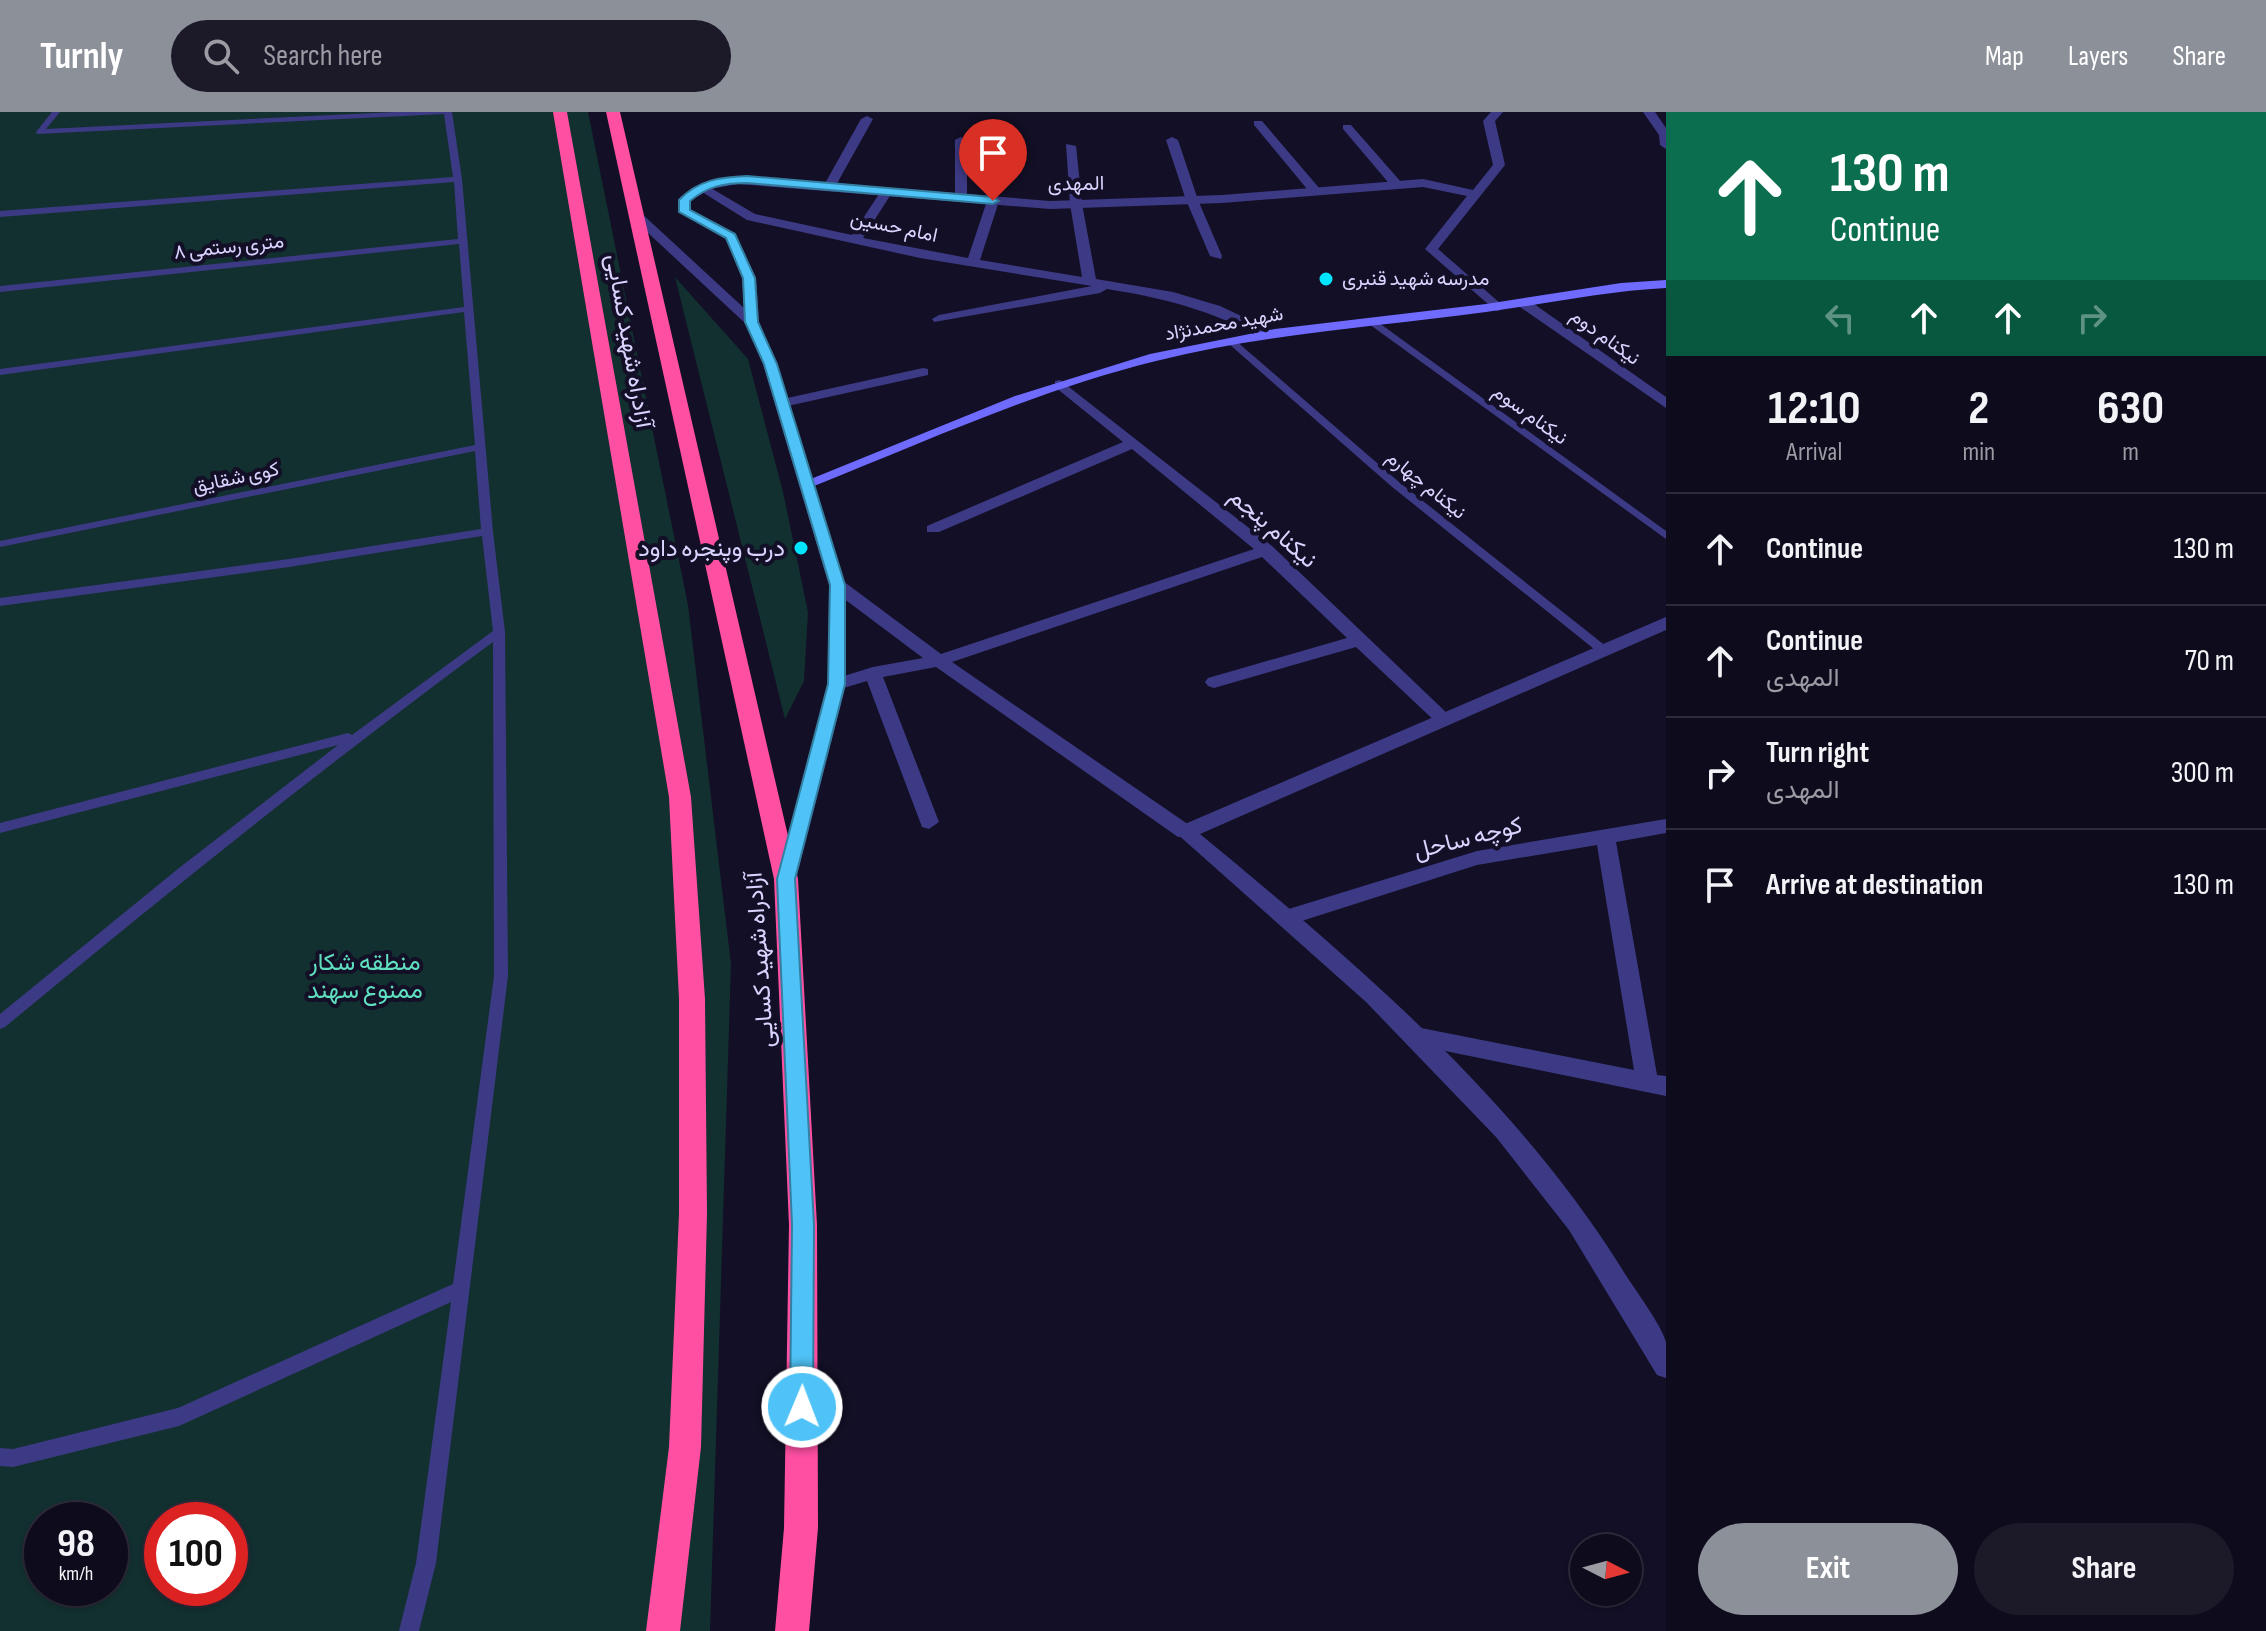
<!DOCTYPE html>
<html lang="en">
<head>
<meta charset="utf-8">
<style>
	body { margin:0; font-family:"Sofia Sans Condensed",Vazirmatn,sans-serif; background:#1c1929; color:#f1f3f6; height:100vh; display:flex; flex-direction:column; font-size:30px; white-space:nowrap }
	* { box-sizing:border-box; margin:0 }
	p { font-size:26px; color:#9b9ba3 }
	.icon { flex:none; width:44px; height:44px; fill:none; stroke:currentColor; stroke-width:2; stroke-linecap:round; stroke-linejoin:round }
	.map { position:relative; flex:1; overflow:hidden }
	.details { display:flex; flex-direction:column; background:#0e0b1c; width:600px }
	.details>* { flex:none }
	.top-card { background:#0b6e4f; color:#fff; overflow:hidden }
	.needle { width:52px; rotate:96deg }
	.buttons { position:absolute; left:1570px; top:1422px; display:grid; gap:16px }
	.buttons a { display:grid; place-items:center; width:72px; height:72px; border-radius:50%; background:#0e0b1c; box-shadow:0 2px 6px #0004,0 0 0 2px #2e2b3b; font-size:40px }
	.speed { position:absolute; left:24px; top:1390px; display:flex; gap:16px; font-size:40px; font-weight:700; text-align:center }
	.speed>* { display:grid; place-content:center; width:104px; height:104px; border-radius:50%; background:#0e0b1c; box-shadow:0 2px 6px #0004,0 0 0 2px #2e2b3b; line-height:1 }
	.speed small { font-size:20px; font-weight:400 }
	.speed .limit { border:12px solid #d22; background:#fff; color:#111 }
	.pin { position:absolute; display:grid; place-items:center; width:68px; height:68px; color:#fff; margin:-82px -34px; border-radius:50% 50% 50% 0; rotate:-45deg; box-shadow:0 0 8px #0007 }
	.pin .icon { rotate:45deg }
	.me { position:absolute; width:88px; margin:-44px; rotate:1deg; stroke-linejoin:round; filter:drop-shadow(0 0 6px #0008) }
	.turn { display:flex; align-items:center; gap:28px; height:168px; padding:0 32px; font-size:36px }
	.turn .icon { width:104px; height:104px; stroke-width:2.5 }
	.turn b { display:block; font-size:56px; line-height:68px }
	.lanes { display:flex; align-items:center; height:76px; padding:0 32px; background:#0003; justify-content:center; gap:40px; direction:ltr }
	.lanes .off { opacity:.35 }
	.eta { display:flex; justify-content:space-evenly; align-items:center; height:136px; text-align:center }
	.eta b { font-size:48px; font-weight:700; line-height:56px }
	.cta { display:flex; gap:16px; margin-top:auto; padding:16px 32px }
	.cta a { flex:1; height:92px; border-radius:48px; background:#8c9099; color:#fff; font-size:32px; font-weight:700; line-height:92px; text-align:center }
	.cta a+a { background:#1c1929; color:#f1f3f6 }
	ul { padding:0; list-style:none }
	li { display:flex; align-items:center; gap:24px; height:112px; padding:0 32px; border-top:2px solid #2e2b3b }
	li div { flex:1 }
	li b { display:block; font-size:30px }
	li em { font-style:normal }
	header { display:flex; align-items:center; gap:48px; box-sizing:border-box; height:112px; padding:0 40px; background:#8c9099; color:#fff }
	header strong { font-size:38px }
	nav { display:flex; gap:44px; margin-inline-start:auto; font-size:28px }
	.search { width:560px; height:72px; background:#1c1929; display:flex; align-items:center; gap:20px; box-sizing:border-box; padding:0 28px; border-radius:44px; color:#9b9ba3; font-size:30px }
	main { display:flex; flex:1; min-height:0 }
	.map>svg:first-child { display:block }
	.green { fill:#12302f; fill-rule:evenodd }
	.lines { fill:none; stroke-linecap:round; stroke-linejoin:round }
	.service { fill:#3d3a85; fill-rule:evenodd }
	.minor { fill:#3d3a85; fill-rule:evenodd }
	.tertiary { fill:#3d3a85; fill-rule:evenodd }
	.secondary { fill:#6f6bff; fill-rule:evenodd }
	.motorway { fill:#ff4fa3; fill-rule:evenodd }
	.route { fill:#4fc3f7; stroke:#337fa1; stroke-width:2 }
	.poi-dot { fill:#00e5ff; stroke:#130f26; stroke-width:3 }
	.labels { text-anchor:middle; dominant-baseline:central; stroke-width:8; stroke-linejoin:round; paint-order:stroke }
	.far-street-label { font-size:20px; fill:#d9d4ff; stroke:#130f26 }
	.far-poi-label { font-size:20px; fill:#d9d4ff; stroke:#130f26; text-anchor:start }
	.street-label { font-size:24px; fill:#d9d4ff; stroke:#130f26 }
	.poi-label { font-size:24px; fill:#d9d4ff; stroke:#130f26; text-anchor:end }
	.park-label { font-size:24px; fill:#5fe0c0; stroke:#130f26 }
</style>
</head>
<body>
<header>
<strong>Turnly</strong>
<div class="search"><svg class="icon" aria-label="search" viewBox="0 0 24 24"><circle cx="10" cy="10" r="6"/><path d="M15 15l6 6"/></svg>Search here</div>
<nav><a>Map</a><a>Layers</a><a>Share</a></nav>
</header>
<main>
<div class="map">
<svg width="1666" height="1519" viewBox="0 0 1666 1519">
	<rect width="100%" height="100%" fill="#130f26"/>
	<g class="green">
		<path d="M0 0H588L688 493 731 852 710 1519H0ZM42 1408H110V1476H42ZM162 1408H230V1476H162Z"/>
		<path d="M675 165 748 247 783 380 808 500 804 569 785 607Z"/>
	</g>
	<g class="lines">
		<g class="service">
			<path d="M52 0H60L46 17 395 0H452L462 67 493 420 505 520 508 864 436 1451 419 1519H399L416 1451 451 1190 179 1314 13 1355 0 1354V1336L13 1337 178 1296 453 1172 494 864 493 530C326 653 164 783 5 915L0 917V902L179 756 338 633 0 721V711L348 621 352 623 493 519 482 424 289 455 0 494V486L289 447 481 417 475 339 0 435V429L475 333 464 200 0 263V257L464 195 459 132 0 180V174L458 127 454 70 0 105V99L453 65 444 2 37 22 36 20Z"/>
			<path d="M1369 208H1375L1666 419V427L1369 212Z"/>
			<path d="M1229 228H1235L1399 370 1607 535 1609 538 1607 541H1599L1391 374 1229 232Z"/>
		</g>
		<g class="minor">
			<path d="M1643 0H1655L1666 16V37L1660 33 1659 23Z"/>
			<path d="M867 4 873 7 835 75 825 78 823 75 861 7Z"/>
			<path d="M1254 9H1262L1320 77V83H1312L1254 13Z"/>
			<path d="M1343 13H1351L1401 70V76H1393L1343 17Z"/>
			<path d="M961 25 967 28V86L961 90 955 86V28Z"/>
			<path d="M1172 25 1178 28 1198 88 1222 144 1221 147 1210 144 1186 88 1166 28Z"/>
			<path d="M1066 32 1076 34 1082 92 1096 167 1173 180 1220 194 1275 220V226H1265C1207 198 1170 187 1107 177L1100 181 934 210 932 207 939 203 1092 174 920 146 747 108 694 75 704 72 755 102 852 123 883 76H891L893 79 863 126 968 146 987 89 993 85 999 89 980 148 1082 165 1070 92Z"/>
			<path d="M1517 187H1527L1666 285V296L1517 193Z"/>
			<path d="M923 256 928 257V263L783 295 776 291 783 287Z"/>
			<path d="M1060 268 1272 434 1450 604 1453 608 1450 612H1438L1356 535 1214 576 1208 574 1205 570 1208 566 1347 526 1262 445 952 550 1192 715 1195 720 1192 725H1178L936 555 883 565 939 710 929 717 922 715 867 569 837 578 828 572 831 568 873 555 923 546 831 477 829 473 831 469H843L941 542 1254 437 1132 337 939 420H927V414L1123 330 1055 275V269Z"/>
			<path d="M1666 707V721L1616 730 1657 963 1666 964V984L1416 933 1408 930 1405 924 1408 918 1416 915 1634 958 1597 733 1477 753 1286 814 1279 812 1276 806 1279 800 1477 739Z"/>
		</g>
		<g class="tertiary">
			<path d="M1491 0H1503L1495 9 1505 53 1438 137 1501 192V198L1496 199 1425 137 1467 84 1423 75 1222 91 1050 97 738 72 710 77 690 89 691 98 735 121 756 166 759 210 777 252 845 473 846 572 796 767 793 772H779L776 767 828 572 829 473 763 252 746 212 632 106V100H640L744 196 742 166 726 126 679 100 680 85 709 69 747 64 1050 89 1222 83 1423 67 1473 78 1493 53 1483 9Z"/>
			<path d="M1666 505V518L1200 722C1355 850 1514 984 1622 1157 1633 1175 1661 1212 1666 1230 1666 1240 1666 1256 1666 1266L1657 1263 1569 1118 1496 1025 1366 890 1175 720 1178 715Z"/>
		</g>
		<path class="secondary" d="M1666 168V176C1605 179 1546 192 1486 200 1375 215 1264 222 1156 249 1038 278 927 329 814 374L809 376 801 371 1015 284 1150 242 1275 217 1486 192 1621 171Z"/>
		<g class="motorway">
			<path d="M553 0H567L691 685 705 887 707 1102 701 1335 680 1519H646L669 1335 679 1102V887L669 685Z"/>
			<path d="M606 0H620L798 767 817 1113 818 1416 809 1519H775L784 1416 789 1113 774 767Z"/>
		</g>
	</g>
	<path class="route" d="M747 64 993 85 999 89 993 92 747 71C724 71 708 74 690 89V98L735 122 755 166 758 210 777 252 845 473V572L795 767 814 1113 813 1295 810 1303 802 1307 793 1303 790 1295 792 1113 777 767 828 572 830 473 764 252 745 210 743 166 726 126 679 100V88C698 68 720 65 747 64Z"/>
	<g class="poi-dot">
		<circle cx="1326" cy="167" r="8"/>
		<circle cx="801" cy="436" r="8"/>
	</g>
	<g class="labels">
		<g class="far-street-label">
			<text transform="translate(1076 72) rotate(-1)">المهدی</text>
			<text transform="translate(894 115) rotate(12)">امام حسین</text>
			<text transform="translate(229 135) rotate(-6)">۸ متری رستمی</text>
			<text transform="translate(1224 212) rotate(-10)">شهید محمدنژاد</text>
			<text transform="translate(1605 225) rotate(36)">نیکنام دوم</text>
			<text transform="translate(1530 303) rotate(36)">نیکنام سوم</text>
			<text transform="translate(236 366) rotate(-12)">کوی شقایق</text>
			<text transform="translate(1426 373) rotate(39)">نیکنام چهارم</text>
		</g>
		<g class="far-poi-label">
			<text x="1342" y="167">مدرسه شهید قنبری</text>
		</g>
		<g class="street-label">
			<text transform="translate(629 229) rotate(80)">آزادراه شهید کسایی</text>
			<text transform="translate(1273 416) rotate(41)">نیکنام پنجم</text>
			<text transform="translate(1468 726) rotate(-14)">کوچه ساحل</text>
			<text transform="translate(760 848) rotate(-94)">آزادراه شهید کسایی</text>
		</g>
		<g class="poi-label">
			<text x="785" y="436">درب وپنجره داود</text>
		</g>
		<g class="park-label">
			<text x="365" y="850">منطقه شکار<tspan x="365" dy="28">ممنوع سهند</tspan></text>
		</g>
	</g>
</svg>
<div class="buttons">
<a><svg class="needle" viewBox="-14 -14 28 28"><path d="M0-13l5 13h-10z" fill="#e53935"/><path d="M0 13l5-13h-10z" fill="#9b9ba3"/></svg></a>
</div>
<div class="speed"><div>98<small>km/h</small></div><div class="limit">100</div></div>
<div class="pin" style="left:993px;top:89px;background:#d93025"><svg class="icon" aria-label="arrive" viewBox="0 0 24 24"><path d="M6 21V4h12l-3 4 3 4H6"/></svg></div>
<svg class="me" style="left:802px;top:1295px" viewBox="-20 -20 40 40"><circle r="17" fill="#4fc3f7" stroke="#fff" stroke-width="3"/><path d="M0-11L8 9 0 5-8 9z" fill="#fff"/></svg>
</div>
<section class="details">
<div class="top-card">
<div class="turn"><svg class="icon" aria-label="ahead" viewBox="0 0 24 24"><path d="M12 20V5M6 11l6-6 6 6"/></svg><div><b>130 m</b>Continue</div></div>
<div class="lanes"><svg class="icon off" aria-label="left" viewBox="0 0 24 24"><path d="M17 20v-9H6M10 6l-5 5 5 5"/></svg><svg class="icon" aria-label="ahead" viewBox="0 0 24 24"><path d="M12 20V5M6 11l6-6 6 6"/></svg><svg class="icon" aria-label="ahead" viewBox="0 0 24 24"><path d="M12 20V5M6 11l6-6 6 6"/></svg><svg class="icon off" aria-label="right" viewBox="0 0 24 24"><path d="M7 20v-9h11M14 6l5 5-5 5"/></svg></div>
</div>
<div class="eta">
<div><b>12:10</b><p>Arrival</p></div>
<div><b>2</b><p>min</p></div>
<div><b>630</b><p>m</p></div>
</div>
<ul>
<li><svg class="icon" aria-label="ahead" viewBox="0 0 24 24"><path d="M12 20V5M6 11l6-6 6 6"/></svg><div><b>Continue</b></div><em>130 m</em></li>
<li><svg class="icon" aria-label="ahead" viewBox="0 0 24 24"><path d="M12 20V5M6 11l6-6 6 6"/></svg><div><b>Continue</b><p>المهدی</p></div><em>70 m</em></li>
<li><svg class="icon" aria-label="right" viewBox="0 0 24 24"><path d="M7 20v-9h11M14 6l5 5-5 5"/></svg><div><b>Turn right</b><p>المهدی</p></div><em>300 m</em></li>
<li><svg class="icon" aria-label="arrive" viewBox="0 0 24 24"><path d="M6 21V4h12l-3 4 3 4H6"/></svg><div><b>Arrive at destination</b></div><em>130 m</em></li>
</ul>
<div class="cta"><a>Exit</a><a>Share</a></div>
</section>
</main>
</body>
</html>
